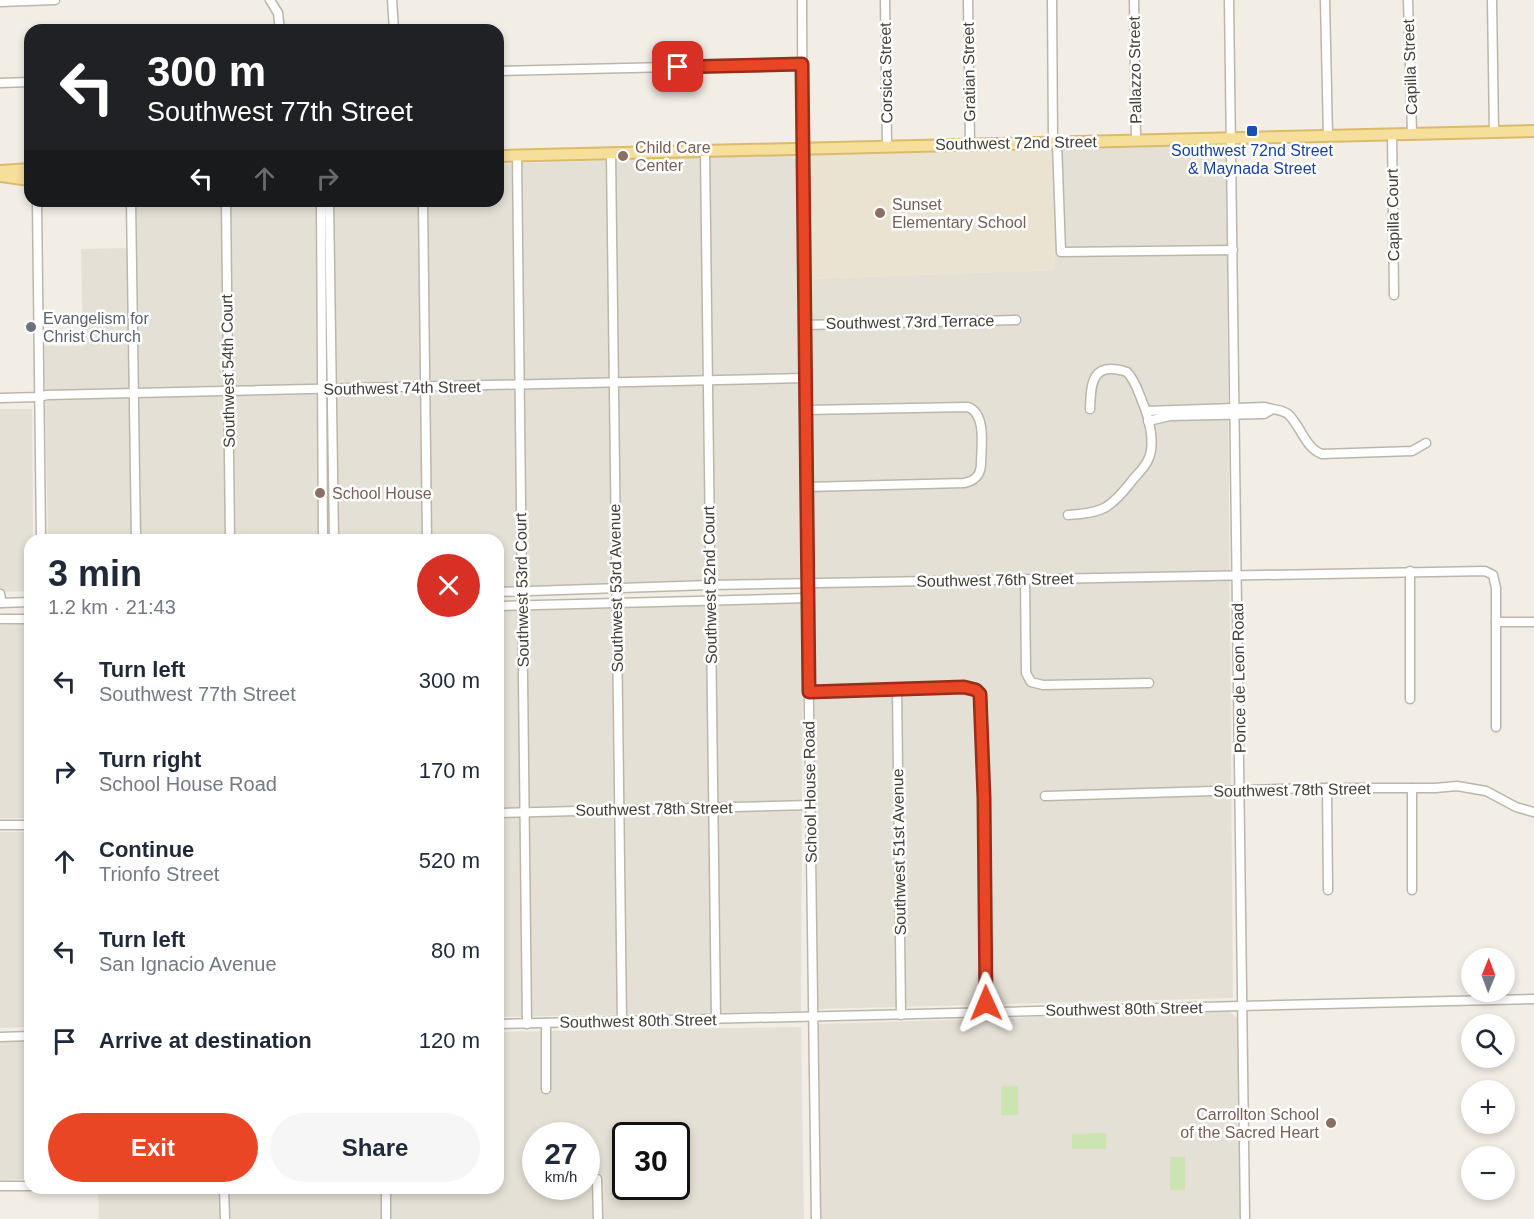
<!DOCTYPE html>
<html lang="en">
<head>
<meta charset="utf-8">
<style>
	body { margin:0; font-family:Arial,sans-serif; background:#f6f6f7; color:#1f2937; height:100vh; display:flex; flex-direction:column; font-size:22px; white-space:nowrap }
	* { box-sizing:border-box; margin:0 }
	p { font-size:20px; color:#747a83 }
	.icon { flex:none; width:33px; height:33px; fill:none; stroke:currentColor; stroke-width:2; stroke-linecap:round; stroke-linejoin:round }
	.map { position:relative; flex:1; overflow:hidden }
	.panel { position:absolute; left:24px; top:534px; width:480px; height:660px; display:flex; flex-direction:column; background:#fff; border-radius:18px; box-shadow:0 3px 9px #0003 }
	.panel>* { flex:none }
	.top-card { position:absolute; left:24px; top:24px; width:480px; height:183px; border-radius:18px; box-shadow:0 3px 9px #0003; background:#202124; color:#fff; overflow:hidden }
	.needle { width:39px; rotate:1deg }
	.tools { position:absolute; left:1461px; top:948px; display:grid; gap:12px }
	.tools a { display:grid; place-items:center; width:54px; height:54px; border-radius:50%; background:#fff; box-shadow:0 3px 9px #0003; font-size:30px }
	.speed { position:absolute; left:522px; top:1122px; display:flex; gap:12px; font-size:30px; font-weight:700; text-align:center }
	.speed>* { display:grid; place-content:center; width:78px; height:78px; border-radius:50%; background:#fff; box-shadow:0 3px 9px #0003; line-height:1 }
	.speed small { font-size:15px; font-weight:400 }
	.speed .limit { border:3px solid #111; border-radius:9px; background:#fff; color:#111 }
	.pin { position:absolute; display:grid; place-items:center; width:51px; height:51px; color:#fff; margin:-26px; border-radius:12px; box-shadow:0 3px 9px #0006 }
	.me { position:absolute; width:66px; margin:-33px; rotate:359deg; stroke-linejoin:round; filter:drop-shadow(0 0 4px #0008) }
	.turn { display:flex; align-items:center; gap:21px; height:126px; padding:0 24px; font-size:27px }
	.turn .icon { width:78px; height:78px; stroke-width:2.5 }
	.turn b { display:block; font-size:42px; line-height:51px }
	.lanes { display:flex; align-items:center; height:57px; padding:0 24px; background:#0003; justify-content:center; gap:30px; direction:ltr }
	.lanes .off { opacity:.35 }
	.round { display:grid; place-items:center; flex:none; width:63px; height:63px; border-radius:32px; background:#f6f6f7 }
	.overview { display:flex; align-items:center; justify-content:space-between; height:102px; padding:0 24px }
	h1 { font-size:36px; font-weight:600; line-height:45px }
	.cta { display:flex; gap:12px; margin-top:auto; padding:12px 24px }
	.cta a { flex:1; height:69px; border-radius:36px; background:#e94626; color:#fff; font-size:24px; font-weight:600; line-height:69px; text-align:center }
	.cta a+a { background:#f6f6f7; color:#1f2937 }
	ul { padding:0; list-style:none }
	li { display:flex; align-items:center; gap:18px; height:90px; padding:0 24px }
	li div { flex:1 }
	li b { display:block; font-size:22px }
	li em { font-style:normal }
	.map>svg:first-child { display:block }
	.residential { fill:#e5e0d5; fill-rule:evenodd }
	.education { fill:#eae3d1 }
	.green { fill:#cce3b2 }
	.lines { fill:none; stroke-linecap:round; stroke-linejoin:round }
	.minor-casing { stroke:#bcb6aa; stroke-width:11 }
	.major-casing { stroke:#dabb6c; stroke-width:14 }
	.minor { stroke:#fff; stroke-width:8 }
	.major { stroke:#f6de9b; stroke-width:10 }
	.route-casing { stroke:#972e19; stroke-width:15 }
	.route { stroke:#e94626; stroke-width:10 }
	.transit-dot { fill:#1a4fb4; stroke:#fff; stroke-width:2 }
	.education-dot { fill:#8d6e63; stroke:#fff; stroke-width:2 }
	.worship-dot { fill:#6b7280; stroke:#fff; stroke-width:2 }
	.labels { text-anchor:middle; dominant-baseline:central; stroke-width:5; stroke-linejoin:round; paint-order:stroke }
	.street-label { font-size:16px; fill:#443f36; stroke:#fff }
	.education-label { font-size:16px; fill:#785e54; stroke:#fff; text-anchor:start }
	.transit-label { font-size:16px; fill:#164399; stroke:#fff }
	.worship-label { font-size:16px; fill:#5b616d; stroke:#fff; text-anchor:start }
</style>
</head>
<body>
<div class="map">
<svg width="1534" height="1219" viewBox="0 0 1534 1219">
	<rect width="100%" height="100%" fill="#f2eee6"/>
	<g class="residential">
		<path d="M1226 143 1233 998 818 1009 809 279 1055 270 1051 148Z"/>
		<path d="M781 154 793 156 797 160 799 175 803 579 498 587V540H339L334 201H498V164Z"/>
		<path d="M129 201H318L320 540H48L44 346H83L81 249 128 248Z"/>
		<path d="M0 409H32L33 540H30V591L0 592Z"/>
		<path d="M803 603 801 1011 498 1017V611Z"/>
		<path d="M30 624V818H0V625Z"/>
		<path d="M0 832H30V1027L0 1028Z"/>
		<path d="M1229 1011 1238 1019 1241 1219H821L817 1024Z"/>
		<path d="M801 1027 804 1219H99L98 1188H498V1032ZM536 1136H586V1186H536ZM626 1136H676V1186H626Z"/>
		<path d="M30 1041V1179L0 1180V1042Z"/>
	</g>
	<path class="education" d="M1051 148 1055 270 809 279 807 154Z"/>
	<g class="green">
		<rect x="1001" y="1086" width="17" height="29"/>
		<path d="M1106 1133V1149H1072V1134Z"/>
		<rect x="1170" y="1157" width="15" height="33"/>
	</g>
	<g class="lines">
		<g class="minor-casing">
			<g id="minor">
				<path d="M270 0 278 13 280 30"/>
				<path d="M392 0 394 30"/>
				<path d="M802 0 803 272 816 1219"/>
				<path d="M885 0 887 146"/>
				<path d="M968 0 970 144"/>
				<path d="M1052 0 1053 142"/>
				<path d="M1134 0 1136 140"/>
				<path d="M1229 0 1245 1219"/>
				<path d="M1325 0 1328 136"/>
				<path d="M1408 0 1412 133"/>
				<path d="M1492 0 1494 132"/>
				<path d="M0 2 55 0"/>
				<path d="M498 71 802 64"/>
				<path d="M0 83 30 82"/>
				<path d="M1392 134 1394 295"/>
				<path d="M1057 142 1061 252 1233 250"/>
				<path d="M705 151 716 1020"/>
				<path d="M611 154 622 1022"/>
				<path d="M517 156 527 1024"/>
				<path d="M37 201 41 540"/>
				<path d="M131 201 136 540"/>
				<path d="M226 201 230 540"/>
				<path d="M321 201 323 540"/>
				<path d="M329 201 334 540"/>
				<path d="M423 201 427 540"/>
				<path d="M804 325 1016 320"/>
				<path d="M0 398 39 397 47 395 805 378"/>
				<path d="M805 410 968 407C987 414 981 448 981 465 980 476 975 481 964 483L806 487"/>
				<path d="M1146 411 1265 407C1273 410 1281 409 1288 414 1301 426 1305 448 1322 454L1412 451 1426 443"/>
				<path d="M1148 421 1170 416 1264 414 1271 410"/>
				<path d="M1068 515C1102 513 1110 509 1131 482 1136 475 1144 469 1148 460 1156 444 1149 417 1142 401 1138 391 1135 380 1127 372 1092 361 1091 382 1090 409"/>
				<path d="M1410 571V699"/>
				<path d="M1025 579 1026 673 1031 682 1043 685 1149 683"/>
				<path d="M498 592 710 585 1485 571 1493 575 1496 588V727"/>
				<path d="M0 594 2 603"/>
				<path d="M0 603 30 602"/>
				<path d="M498 606 808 598"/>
				<path d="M0 619H30"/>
				<path d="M1496 622H1534"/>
				<path d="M897 689 901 1015"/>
				<path d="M809 692 964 687 976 690 980 694 985 798 986 1012"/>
				<path d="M1327 788 1328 890"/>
				<path d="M1412 788V890"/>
				<path d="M1045 796 1315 788H1435L1457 786 1486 791 1516 807 1533 812"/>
				<path d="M498 813 811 805"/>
				<path d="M0 825H30"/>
				<path d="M546 1023V1089"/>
				<path d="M498 1024 1534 999"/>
				<path d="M0 1037 30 1036"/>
				<path d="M597 1179 598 1219"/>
				<path d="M0 1186H30"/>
				<path d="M224 1188 225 1219"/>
				<path d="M386 1188V1219"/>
			</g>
		</g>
		<g class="major-casing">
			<g id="major">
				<path d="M498 156 1534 131"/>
				<path d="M0 171 30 169"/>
				<path d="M0 176 30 180"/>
			</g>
		</g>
		<use href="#minor" class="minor"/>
		<use href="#major" class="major"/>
	</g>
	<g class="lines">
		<g class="route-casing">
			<path id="route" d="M678 67 802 64 809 692 964 687 976 690 980 694 984 798 986 1003"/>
		</g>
		<use href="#route" class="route"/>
	</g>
	<rect class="transit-dot" x="1246" y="125" width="12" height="12" rx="3"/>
	<g class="education-dot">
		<circle cx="623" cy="156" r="6"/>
		<circle cx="880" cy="213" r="6"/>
		<circle cx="320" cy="493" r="6"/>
		<circle cx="1331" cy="1123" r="6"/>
	</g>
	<circle class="worship-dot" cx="31" cy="327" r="6"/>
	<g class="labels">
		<g class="street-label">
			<text transform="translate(1410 67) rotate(-92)">Capilla Street</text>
			<text transform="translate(1135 70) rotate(-91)">Pallazzo Street</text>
			<text transform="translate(969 72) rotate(-91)">Gratian Street</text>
			<text transform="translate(886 73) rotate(-91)">Corsica Street</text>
			<text transform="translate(1016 143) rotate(-1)">Southwest 72nd Street</text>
			<text transform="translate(1393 215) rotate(-91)">Capilla Court</text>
			<text transform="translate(910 322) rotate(-1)">Southwest 73rd Terrace</text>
			<text transform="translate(228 371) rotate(-91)">Southwest 54th Court</text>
			<text transform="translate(402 388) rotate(-1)">Southwest 74th Street</text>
			<text transform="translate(995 580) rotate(-1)">Southwest 76th Street</text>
			<text transform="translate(710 585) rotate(-91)">Southwest 52nd Court</text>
			<text transform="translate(616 588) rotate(-91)">Southwest 53rd Avenue</text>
			<text transform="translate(522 590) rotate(-91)">Southwest 53rd Court</text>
			<text transform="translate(1239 678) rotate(-91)">Ponce de Leon Road</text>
			<text transform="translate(1292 790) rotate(-1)">Southwest 78th Street</text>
			<text transform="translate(810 792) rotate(-91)">School House Road</text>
			<text transform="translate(654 809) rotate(-1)">Southwest 78th Street</text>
			<text transform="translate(899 852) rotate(-91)">Southwest 51st Avenue</text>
			<text transform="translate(1124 1009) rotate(-1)">Southwest 80th Street</text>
			<text transform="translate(638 1021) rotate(-1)">Southwest 80th Street</text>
		</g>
		<g class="education-label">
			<text x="635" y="147">Child Care<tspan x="635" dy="18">Center</tspan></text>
			<text x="892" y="204">Sunset<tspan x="892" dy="18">Elementary School</tspan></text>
			<text x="332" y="493">School House</text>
			<text x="1319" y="1114" text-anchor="end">Carrollton School<tspan x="1319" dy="18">of the Sacred Heart</tspan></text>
		</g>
		<g class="transit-label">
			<text x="1252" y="150">Southwest 72nd Street<tspan x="1252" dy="18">&amp; Maynada Street</tspan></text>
		</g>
		<g class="worship-label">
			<text x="43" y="318">Evangelism for<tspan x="43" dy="18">Christ Church</tspan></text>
		</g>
	</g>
</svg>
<div class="tools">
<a><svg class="needle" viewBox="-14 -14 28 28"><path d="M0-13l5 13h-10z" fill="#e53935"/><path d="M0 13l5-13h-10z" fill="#747a83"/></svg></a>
<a><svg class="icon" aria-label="search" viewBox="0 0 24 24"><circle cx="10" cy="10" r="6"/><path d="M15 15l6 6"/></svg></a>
<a>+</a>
<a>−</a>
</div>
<div class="speed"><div>27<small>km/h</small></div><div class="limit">30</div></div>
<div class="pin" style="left:678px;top:67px;background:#d93025"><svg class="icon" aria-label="arrive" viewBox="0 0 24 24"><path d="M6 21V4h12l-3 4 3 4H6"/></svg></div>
<svg class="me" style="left:986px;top:1003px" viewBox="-20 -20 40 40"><path d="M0-17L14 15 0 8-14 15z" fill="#e94626" stroke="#fff" stroke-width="4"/></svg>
<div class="top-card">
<div class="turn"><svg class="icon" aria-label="left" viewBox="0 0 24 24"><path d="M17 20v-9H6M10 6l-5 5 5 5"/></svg><div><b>300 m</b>Southwest 77th Street</div></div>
<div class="lanes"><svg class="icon" aria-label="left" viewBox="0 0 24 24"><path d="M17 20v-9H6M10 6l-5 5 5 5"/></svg><svg class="icon off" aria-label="ahead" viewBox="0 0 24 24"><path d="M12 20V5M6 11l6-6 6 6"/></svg><svg class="icon off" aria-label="right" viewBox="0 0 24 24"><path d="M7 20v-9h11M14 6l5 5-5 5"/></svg></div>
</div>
<section class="panel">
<div class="overview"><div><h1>3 min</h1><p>1.2 km · 21:43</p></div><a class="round" style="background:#d93025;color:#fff"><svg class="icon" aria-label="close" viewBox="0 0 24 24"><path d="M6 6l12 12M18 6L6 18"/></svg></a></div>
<ul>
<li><svg class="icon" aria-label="left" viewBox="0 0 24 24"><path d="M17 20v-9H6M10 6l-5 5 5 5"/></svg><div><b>Turn left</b><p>Southwest 77th Street</p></div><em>300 m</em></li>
<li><svg class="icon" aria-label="right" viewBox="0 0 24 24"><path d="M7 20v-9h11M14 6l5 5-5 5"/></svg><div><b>Turn right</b><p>School House Road</p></div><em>170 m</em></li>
<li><svg class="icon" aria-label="ahead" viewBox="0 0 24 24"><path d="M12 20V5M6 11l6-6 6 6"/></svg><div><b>Continue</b><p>Trionfo Street</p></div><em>520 m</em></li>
<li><svg class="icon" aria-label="left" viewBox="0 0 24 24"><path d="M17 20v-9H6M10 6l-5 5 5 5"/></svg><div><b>Turn left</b><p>San Ignacio Avenue</p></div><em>80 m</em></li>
<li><svg class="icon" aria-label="arrive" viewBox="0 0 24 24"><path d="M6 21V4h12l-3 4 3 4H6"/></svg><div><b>Arrive at destination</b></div><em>120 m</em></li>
</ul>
<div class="cta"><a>Exit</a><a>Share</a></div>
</section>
</div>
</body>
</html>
